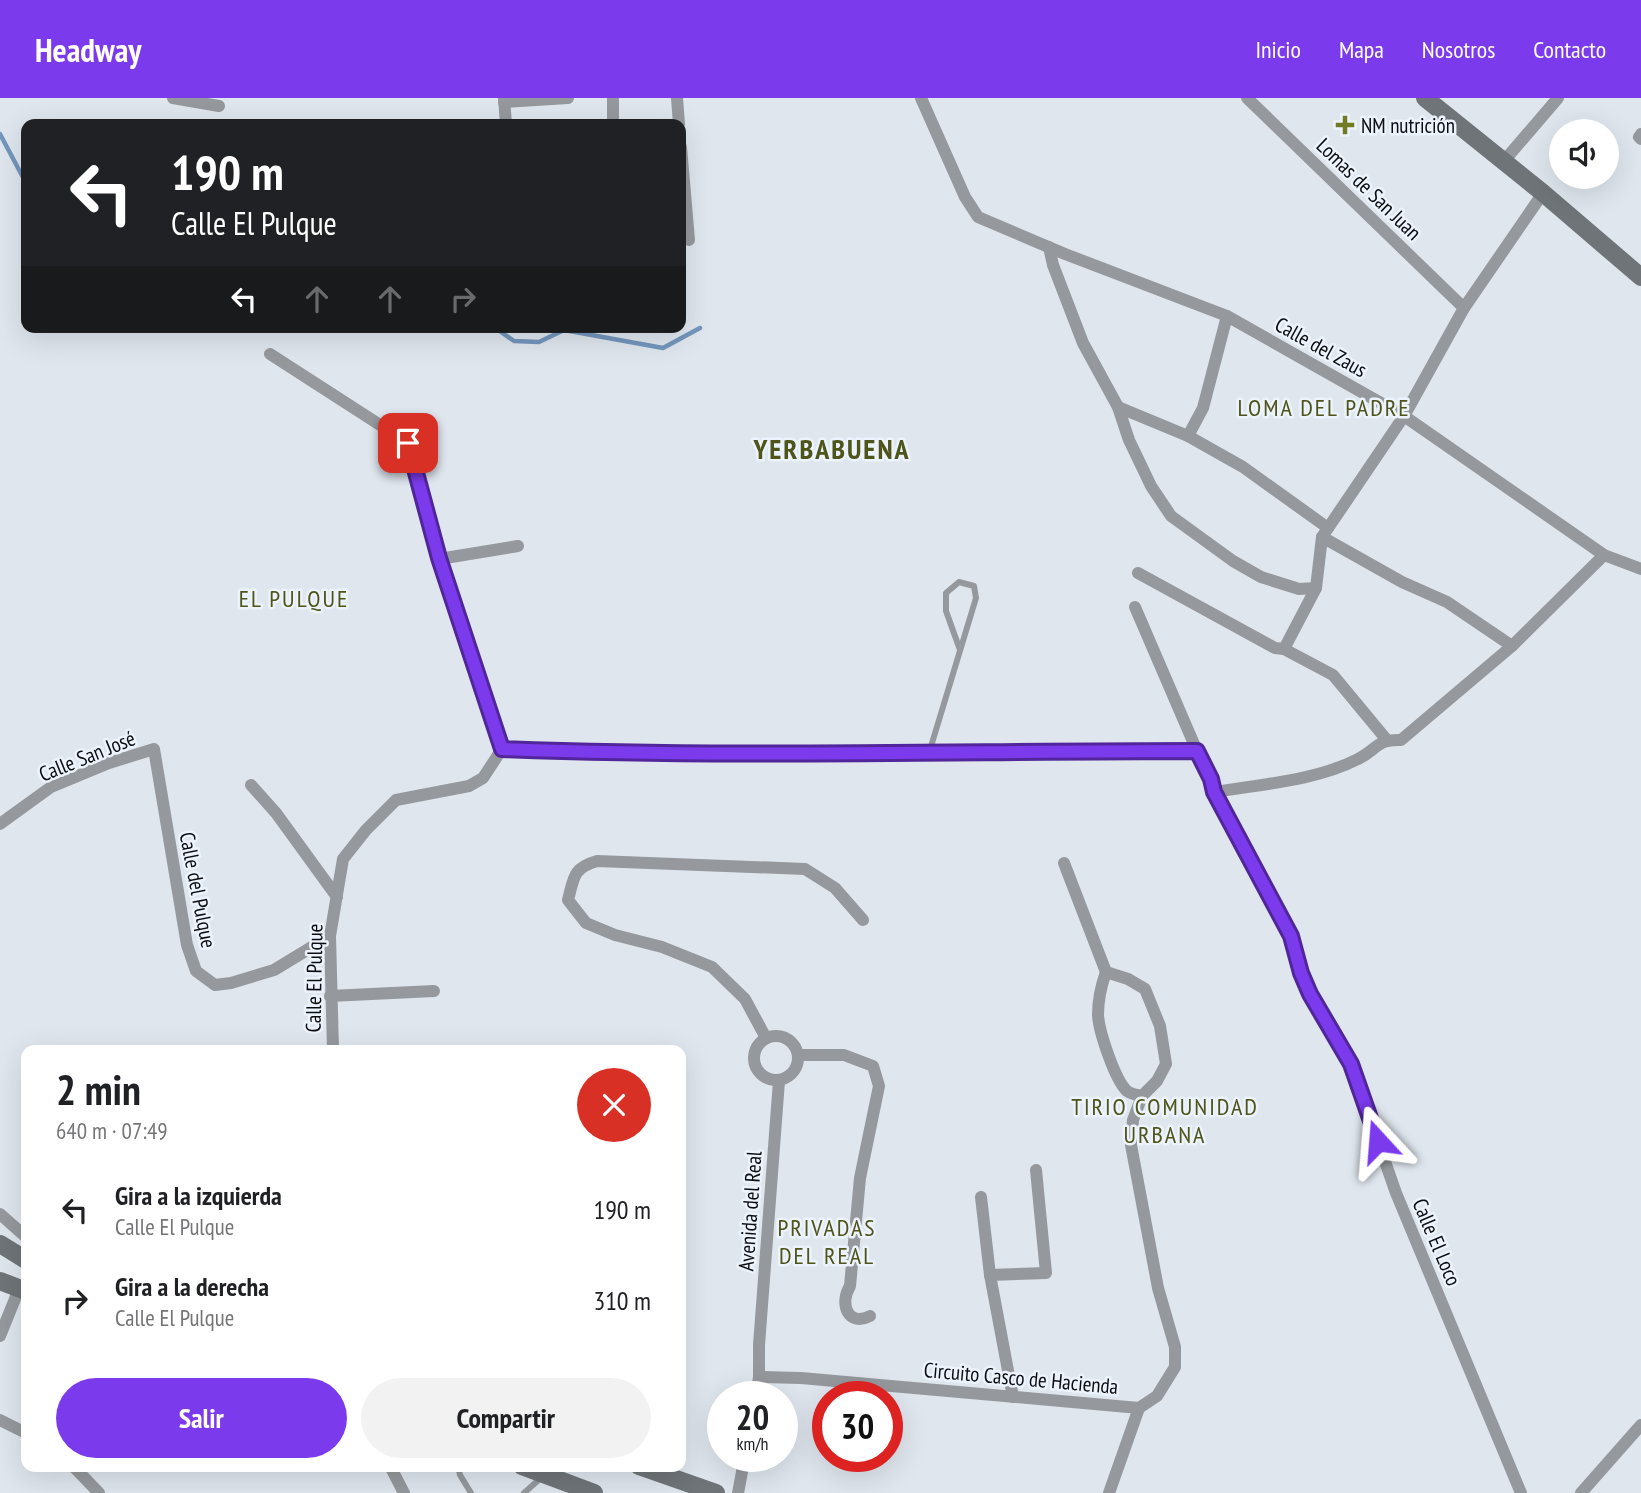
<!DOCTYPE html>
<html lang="es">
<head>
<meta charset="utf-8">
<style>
	body { margin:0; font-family:"PT Sans Narrow",sans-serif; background:#f2f2f2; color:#202124; height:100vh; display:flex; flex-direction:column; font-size:26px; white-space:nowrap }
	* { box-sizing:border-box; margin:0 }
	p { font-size:23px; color:#757577 }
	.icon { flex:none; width:38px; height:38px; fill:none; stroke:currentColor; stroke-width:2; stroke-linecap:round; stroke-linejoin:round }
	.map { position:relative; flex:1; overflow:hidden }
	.sheet { position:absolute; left:21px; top:947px; width:665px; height:427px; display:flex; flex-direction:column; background:#fff; border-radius:14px; box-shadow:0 7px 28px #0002 }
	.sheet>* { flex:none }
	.top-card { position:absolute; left:21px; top:21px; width:665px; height:214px; border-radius:14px; box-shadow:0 7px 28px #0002; background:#202124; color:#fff; overflow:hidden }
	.controls { position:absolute; left:1549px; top:21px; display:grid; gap:14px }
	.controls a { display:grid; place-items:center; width:70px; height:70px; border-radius:50%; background:#fff; box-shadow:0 7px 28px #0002; font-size:35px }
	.speed { position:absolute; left:707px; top:1283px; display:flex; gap:14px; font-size:35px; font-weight:700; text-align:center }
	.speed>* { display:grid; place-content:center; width:91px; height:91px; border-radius:50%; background:#fff; box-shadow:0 7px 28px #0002; line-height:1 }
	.speed small { font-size:18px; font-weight:400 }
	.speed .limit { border:10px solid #d22; background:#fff; color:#111 }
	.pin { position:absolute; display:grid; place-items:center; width:60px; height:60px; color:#fff; margin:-30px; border-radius:14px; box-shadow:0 4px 10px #0006 }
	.me { position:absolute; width:77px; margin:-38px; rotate:341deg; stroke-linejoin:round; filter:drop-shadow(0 0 5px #0008) }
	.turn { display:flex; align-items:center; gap:24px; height:147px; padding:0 35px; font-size:32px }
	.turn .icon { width:91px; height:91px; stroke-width:2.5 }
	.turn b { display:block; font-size:49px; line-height:60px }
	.lanes { display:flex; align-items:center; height:66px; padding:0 35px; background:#0003; justify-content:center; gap:35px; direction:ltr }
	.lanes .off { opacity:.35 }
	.round { display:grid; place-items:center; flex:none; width:74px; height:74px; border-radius:37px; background:#f2f2f2 }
	.overview { display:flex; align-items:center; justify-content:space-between; height:119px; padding:0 35px }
	h1 { font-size:42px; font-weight:600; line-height:52px }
	.primary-button { display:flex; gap:14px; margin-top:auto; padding:14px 35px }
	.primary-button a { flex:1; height:80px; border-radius:42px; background:#7c3aed; color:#fff; font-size:28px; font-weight:600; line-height:80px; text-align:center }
	.primary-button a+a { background:#f2f2f2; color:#202124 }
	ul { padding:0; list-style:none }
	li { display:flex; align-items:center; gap:21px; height:91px; padding:0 35px }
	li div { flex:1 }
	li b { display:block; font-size:26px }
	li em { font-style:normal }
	header { display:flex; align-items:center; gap:42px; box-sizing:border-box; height:98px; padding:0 35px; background:#7c3aed; color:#fff }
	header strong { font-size:33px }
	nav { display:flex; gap:38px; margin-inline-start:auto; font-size:24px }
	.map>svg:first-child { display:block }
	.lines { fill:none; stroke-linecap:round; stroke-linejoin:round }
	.stream { stroke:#7396bc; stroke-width:4.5 }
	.lane { stroke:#95989c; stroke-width:6 }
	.street { stroke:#95989c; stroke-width:12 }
	.secondary { stroke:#6f7478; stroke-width:18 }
	.route-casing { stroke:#51269a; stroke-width:18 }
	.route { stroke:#7c3aed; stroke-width:12 }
	.poi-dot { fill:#727a24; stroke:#ecf3fc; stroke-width:2.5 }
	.labels { text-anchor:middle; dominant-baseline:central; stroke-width:5; stroke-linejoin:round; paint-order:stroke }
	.poi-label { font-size:21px; fill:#0b0d10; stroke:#ecf3fc; text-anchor:start }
	.street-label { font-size:21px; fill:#0b0d10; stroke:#ecf3fc }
	.quarter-label { font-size:24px; letter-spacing:2px; fill:#4e541a; stroke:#ecf3fc }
	.district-label { font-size:28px; font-weight:bold; letter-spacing:2px; fill:#4e541a; stroke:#ecf3fc }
</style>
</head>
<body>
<header>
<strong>Headway</strong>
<nav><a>Inicio</a><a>Mapa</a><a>Nosotros</a><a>Contacto</a></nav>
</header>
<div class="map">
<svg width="1641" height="1395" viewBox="0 0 1641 1395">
	<rect width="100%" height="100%" fill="#dfe6ee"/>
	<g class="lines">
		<g class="stream">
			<path d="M0 36 26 85"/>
			<path d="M494 229 514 243 539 244 564 232 663 250 700 230"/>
		</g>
		<g class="lane">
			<path d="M929 655 976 500 974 488 959 484 946 495V513L960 552"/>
			<path d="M458 1368 460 1377 471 1395"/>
			<path d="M524 1395 543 1378"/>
		</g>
		<g class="street">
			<path d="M173 0 219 8"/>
			<path d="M504 0 506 26"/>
			<path d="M677 0 679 26"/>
			<path d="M921 0 965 99 978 119 1065 156 1227 218 1404 318 1604 457 1641 471"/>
			<path d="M1247 0 1464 210"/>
			<path d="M504 4 568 0"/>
			<path d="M613 26V0"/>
			<path d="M1641 36 1639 39 1641 41"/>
			<path d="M681 49 689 142"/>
			<path d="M1504 63 1558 0"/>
			<path d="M1049 149 1053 167 1083 245 1118 309 1129 342 1151 388 1171 418 1233 463 1261 479 1299 491 1316 490"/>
			<path d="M270 256 408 345 439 461 502 651"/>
			<path d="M1118 309 1188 338 1243 369 1328 430"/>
			<path d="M1188 338 1203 310 1227 218"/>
			<path d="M1322 439 1402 484 1447 504 1512 548"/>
			<path d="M439 461 518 448"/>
			<path d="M1138 475 1275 550 1284 551 1333 577 1386 641"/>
			<path d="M1135 509 1197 653"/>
			<path d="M1284 551 1316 490 1322 439 1404 318 1464 210 1543 95"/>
			<path d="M251 687 276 715 337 799"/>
			<path d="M1215 694C1262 686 1315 683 1358 661 1377 652 1376 641 1401 642L1512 548 1604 457"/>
			<path d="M0 726 51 689 109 665 154 651 187 847 196 873 215 887 231 885 274 872 330 838"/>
			<path d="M1064 765 1106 874"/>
			<path d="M1106 874C1101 888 1098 902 1098 917 1099 934 1115 982 1127 993 1131 996 1137 997 1142 998"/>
			<path d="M330 898 434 893"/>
			<circle cx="776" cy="960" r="22"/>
			<path d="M766 940 745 901 712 869 662 849 615 837 586 825 568 802C574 779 573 770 597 763L805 771 835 790 863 822"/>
			<path d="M333 952 330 838 343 761 366 732 396 702 469 688 483 680 502 651C734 660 965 653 1197 653L1211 681 1215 694 1291 838 1301 875 1310 896 1351 966 1396 1095 1521 1395"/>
			<path d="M799 957H844L873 968 879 988 860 1080 850 1188C839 1206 848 1229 870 1218"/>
			<path d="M981 1099 990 1177 1013 1299"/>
			<path d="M0 1116 26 1139"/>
			<path d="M990 1177 1046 1175 1036 1072"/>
			<path d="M0 1238 19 1191"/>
			<path d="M759 1279 801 1280 1139 1310 1157 1298 1175 1269V1249L1158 1190 1131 1047 1133 1022 1142 998 1157 983 1166 966 1160 928 1145 891 1128 881 1106 874"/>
			<path d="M756 1298 759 1279V1247L779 983"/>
			<path d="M0 1322 26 1335"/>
			<path d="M73 1368 99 1395"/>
			<path d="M390 1368 404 1395"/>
			<path d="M738 1395 745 1358"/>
			<path d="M1109 1395 1139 1310"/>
			<path d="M1581 1395 1641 1327"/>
		</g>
		<g class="secondary">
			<path d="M1425 0 1543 95 1641 179"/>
			<path d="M0 1146 26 1162"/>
			<path d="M0 1183 26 1193"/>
			<path d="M522 1368 594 1395"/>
			<path d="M639 1368 716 1395"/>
		</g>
	</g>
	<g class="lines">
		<g class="route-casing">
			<path id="route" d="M408 345 439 460 502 651C734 660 965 653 1197 653L1211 681 1214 694 1291 838 1301 875 1310 896 1351 966 1378 1043"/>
		</g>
		<use href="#route" class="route"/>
	</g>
	<path class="poi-dot" d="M1341.5 16.5h7v7h7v7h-7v7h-7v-7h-7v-7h7z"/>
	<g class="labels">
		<g class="poi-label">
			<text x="1361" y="27">NM nutrición</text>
		</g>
		<g class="street-label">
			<text transform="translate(1369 91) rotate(44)">Lomas de San Juan</text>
			<text transform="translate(1321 249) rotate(29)">Calle del Zaus</text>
			<text transform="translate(87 658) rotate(-22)">Calle San José</text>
			<text transform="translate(198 792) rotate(79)">Calle del Pulque</text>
			<text transform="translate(314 880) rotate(-89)">Calle El Pulque</text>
			<text transform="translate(750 1113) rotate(-86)">Avenida del Real</text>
			<text transform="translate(1437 1144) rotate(67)">Calle El Loco</text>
			<text transform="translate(1021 1280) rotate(5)">Circuito Casco de Hacienda</text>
		</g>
		<g class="quarter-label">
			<text x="1324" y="309">LOMA DEL PADRE</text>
			<text x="294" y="500">EL PULQUE</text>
			<text x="1165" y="1008">TIRIO COMUNIDAD<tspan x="1165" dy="28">URBANA</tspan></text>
			<text x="827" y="1129">PRIVADAS<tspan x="827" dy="28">DEL REAL</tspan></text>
		</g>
		<g class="district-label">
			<text x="832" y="350">YERBABUENA</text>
		</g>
	</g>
</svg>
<div class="controls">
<a><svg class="icon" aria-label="sound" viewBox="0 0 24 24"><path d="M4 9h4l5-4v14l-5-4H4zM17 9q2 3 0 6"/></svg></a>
</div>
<div class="speed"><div>20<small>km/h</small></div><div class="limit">30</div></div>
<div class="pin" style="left:408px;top:345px;background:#d93025"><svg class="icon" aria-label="arrive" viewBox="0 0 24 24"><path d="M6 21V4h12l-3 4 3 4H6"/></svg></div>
<svg class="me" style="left:1378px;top:1043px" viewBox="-20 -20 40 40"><path d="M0-17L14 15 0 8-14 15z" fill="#7c3aed" stroke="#fff" stroke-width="4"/></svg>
<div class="top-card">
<div class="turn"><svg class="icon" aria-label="left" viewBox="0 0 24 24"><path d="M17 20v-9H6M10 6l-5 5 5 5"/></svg><div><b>190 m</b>Calle El Pulque</div></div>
<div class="lanes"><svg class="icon" aria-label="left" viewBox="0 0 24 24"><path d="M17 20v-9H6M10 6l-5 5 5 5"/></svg><svg class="icon off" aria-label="ahead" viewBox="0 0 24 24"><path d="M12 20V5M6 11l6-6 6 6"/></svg><svg class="icon off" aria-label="ahead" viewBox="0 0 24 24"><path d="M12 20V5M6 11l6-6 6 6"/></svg><svg class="icon off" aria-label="right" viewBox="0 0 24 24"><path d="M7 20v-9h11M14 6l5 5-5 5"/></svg></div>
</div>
<section class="sheet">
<div class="overview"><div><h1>2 min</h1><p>640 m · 07:49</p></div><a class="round" style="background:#d93025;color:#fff"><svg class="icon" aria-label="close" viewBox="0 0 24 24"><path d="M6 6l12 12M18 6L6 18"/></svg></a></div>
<ul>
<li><svg class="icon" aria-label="left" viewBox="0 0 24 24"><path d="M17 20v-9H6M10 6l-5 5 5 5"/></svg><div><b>Gira a la izquierda</b><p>Calle El Pulque</p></div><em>190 m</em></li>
<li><svg class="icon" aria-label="right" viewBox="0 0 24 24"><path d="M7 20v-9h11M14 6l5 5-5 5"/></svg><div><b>Gira a la derecha</b><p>Calle El Pulque</p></div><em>310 m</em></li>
</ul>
<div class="primary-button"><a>Salir</a><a>Compartir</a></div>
</section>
</div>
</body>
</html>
